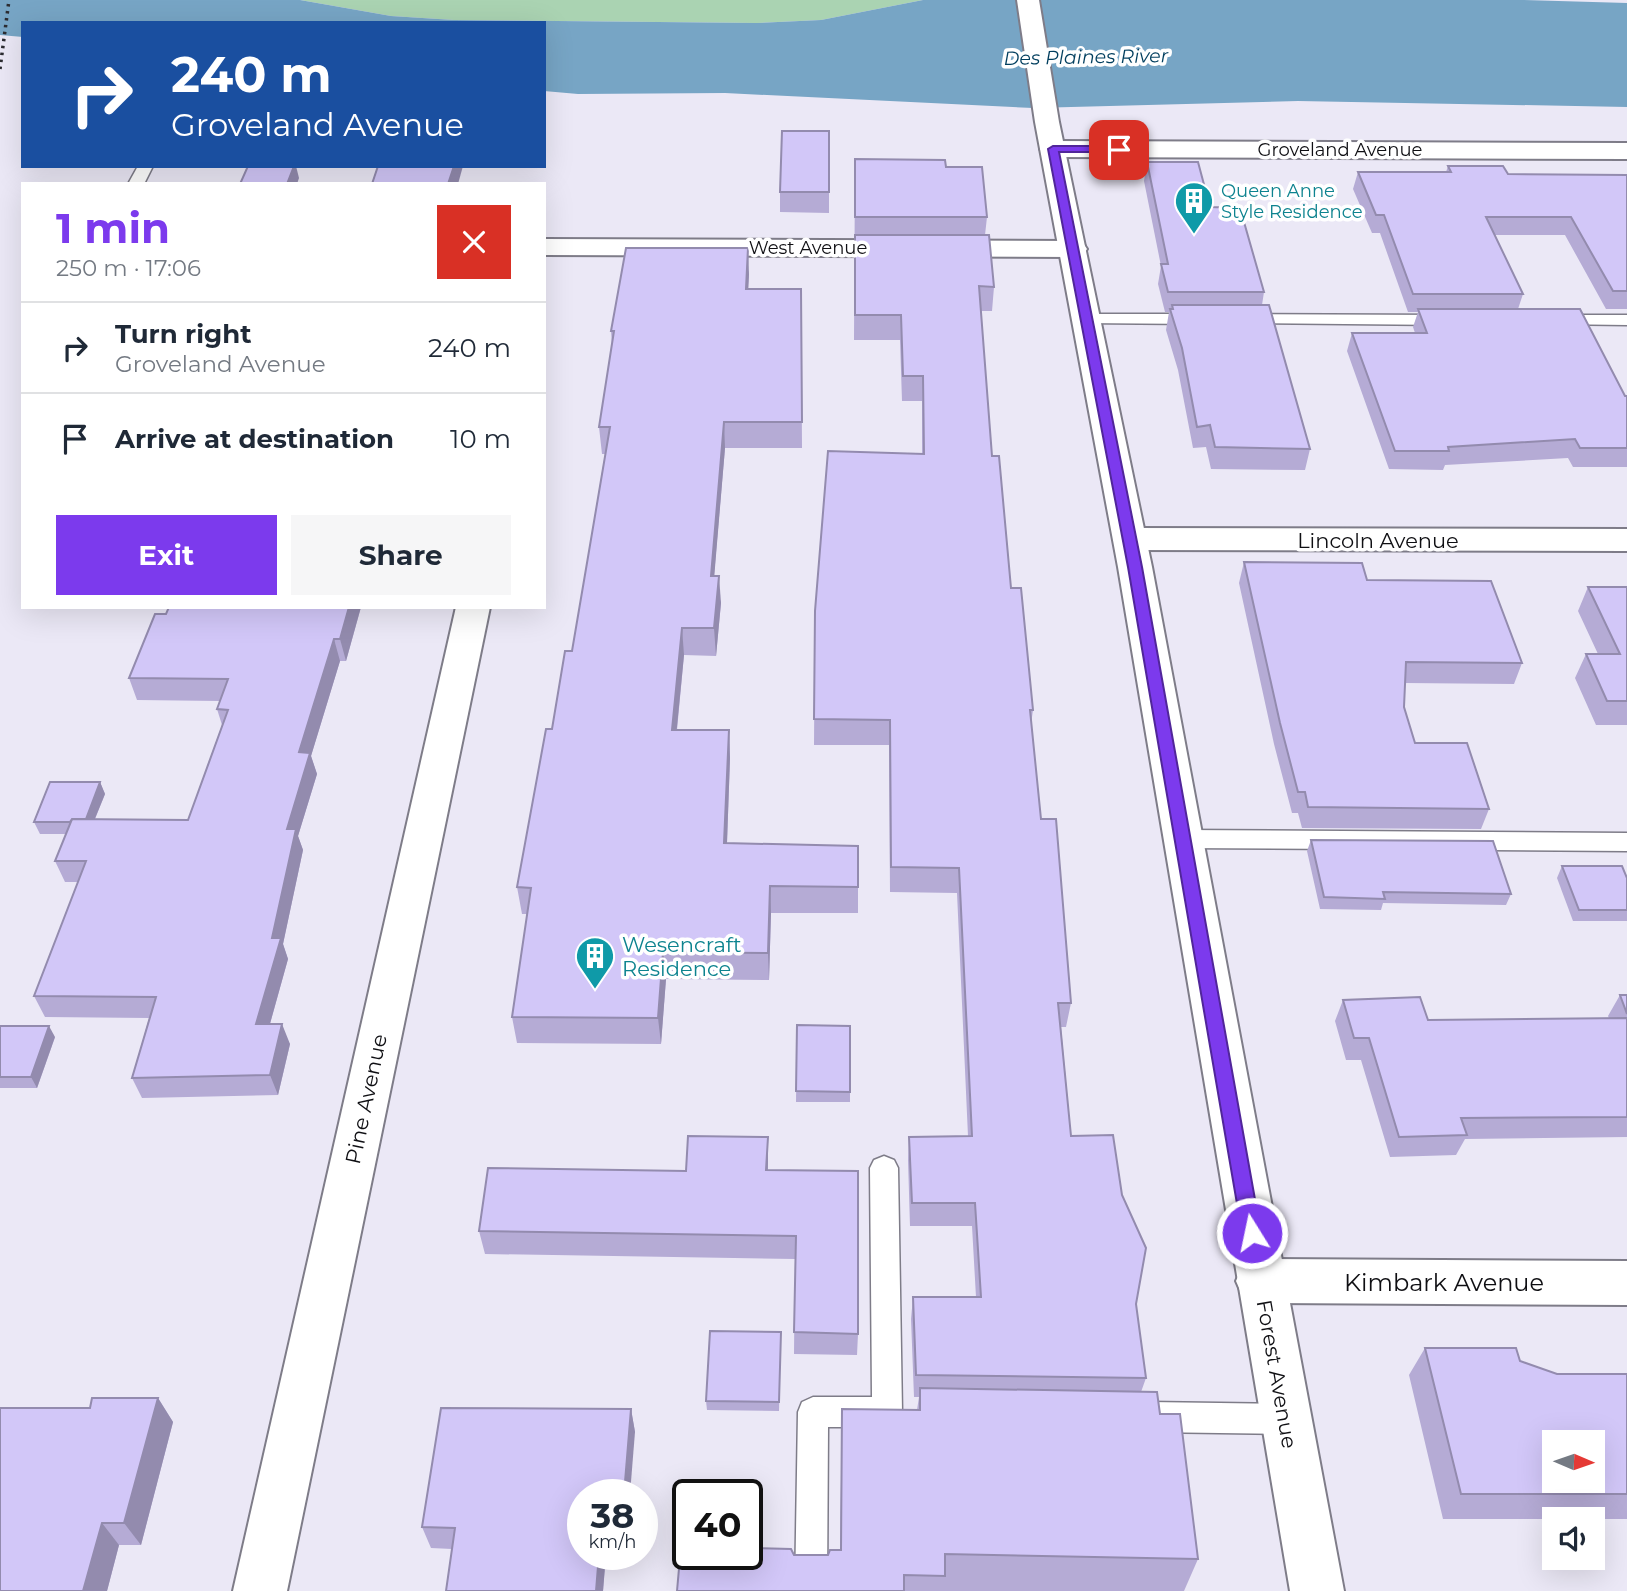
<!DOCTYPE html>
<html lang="en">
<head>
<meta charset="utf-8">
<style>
	body { margin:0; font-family:Montserrat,sans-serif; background:#f6f6f7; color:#1f2937; height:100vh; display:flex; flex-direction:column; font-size:26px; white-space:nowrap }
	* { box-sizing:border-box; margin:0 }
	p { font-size:23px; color:#747a83 }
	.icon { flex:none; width:38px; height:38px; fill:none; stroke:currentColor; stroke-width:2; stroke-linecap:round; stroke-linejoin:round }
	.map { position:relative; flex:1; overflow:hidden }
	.drawer { position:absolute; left:21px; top:182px; width:525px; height:427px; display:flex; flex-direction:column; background:#fff; border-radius:0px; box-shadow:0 7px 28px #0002 }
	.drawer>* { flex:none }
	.top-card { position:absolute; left:21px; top:21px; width:525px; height:147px; border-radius:0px; box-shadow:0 7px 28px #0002; background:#1a4fa0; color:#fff; overflow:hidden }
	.needle { width:46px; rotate:92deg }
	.buttons { position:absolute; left:1542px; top:1430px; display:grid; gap:14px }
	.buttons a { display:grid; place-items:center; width:63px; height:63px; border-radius:0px; background:#fff; box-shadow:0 7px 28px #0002; font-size:35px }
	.speed { position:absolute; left:567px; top:1479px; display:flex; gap:14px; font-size:35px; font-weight:700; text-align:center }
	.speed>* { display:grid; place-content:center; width:91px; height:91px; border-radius:50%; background:#fff; box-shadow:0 7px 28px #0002; line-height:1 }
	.speed small { font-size:18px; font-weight:400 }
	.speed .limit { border:4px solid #111; border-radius:10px; background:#fff; color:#111 }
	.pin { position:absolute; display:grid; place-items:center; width:60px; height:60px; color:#fff; margin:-30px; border-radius:14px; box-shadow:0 4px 10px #0006 }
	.me { position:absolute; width:77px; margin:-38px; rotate:350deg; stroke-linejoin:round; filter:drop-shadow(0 0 5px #0008) }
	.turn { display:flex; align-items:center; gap:24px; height:147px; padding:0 35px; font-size:32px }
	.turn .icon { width:91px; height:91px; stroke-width:2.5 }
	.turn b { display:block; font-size:49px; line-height:60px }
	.round { display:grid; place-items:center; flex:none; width:74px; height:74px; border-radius:0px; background:#f6f6f7 }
	.summary { display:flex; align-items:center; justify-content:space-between; height:119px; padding:0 35px }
	h1 { font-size:42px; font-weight:700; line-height:52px; color:#7c3aed }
	.cta { display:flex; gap:14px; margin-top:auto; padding:14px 35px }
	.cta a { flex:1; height:80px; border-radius:0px; background:#7c3aed; color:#fff; font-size:28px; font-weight:700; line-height:80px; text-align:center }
	.cta a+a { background:#f6f6f7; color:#1f2937 }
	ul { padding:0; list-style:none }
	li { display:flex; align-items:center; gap:21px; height:91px; padding:0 35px; border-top:2px solid #e0e1e3 }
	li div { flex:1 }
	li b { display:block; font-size:26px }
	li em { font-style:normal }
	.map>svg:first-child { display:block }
	.green { fill:#aad3b2 }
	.water { fill:#77a5c5 }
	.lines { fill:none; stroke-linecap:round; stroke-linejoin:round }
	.lane-casing { stroke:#7e7c88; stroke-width:3 }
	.street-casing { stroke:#7e7c88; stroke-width:4 }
	.secondary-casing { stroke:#7e7c88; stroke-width:4 }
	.lane { fill:#fff; fill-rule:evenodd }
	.street { fill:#fff; fill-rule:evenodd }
	.secondary { fill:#fff; fill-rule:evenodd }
	.rail { stroke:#2c2c31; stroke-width:3.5; stroke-dasharray:2.5 4.5; stroke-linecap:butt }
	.wall { fill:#b5abd5 }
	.shaded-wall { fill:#938bae }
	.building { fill:#d2c7f8; stroke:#938bae; stroke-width:2; fill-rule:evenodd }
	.route { fill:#7c3aed; stroke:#51269a; stroke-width:2 }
	.labels { text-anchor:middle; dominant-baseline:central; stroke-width:7; stroke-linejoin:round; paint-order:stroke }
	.far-street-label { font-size:18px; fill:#0f0f13; stroke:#fff }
	.far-culture-label { font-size:18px; fill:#0d838f; stroke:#fff; text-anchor:start }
	.far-water-label { font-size:19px; font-style:italic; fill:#003e5e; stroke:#fff }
	.street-label { font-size:21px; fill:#0f0f13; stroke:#fff }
	.culture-label { font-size:21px; fill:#0d838f; stroke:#fff; text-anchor:start }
	.near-street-label { font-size:24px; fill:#0f0f13; stroke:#fff }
</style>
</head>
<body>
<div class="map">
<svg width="1627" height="1591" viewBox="0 0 1627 1591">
	<rect width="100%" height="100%" fill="#ebe8f6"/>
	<path class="green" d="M300 0H923L821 20 757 23 454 20 391 16Z"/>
	<path class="water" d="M0 0H300L391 16 454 20 757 23 821 20 923 0H1524L1627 3V107L1298 101 1033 108 725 93 578 94 544 91V23H23V37L0 35Z"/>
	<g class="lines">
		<g class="lane-casing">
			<g id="lane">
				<path d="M138 166H153L144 184H128Z"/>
				<path d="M1088 314H1197L1206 319 1197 324 1082 323 1079 319Z"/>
				<path d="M1242 314 1445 315 1454 320 1445 325 1236 323 1233 319Z"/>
				<path d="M1557 315H1627V325L1551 324 1548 320Z"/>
				<path d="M1182 830 1627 833V851L1182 848 1174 845 1170 839 1174 833Z"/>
				<path d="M884 1156 894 1160 898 1168 902 1412 898 1422 887 1427 880 1424 873 1427H828L827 1591H795L798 1412 802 1402 813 1397H872L870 1168 874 1160Z"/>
				<path d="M1149 1402 1286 1404 1297 1409 1301 1419 1297 1429 1286 1434 1149 1432 1138 1427 1134 1417 1138 1407Z"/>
			</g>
		</g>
		<g class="street-casing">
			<g id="street">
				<path d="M1053 141 1627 143V159L1053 157 1044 154 1040 149 1044 144Z"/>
				<path d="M544 239 1073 241 1083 243 1087 249 1083 255 1073 257 544 255Z"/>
				<path d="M1130 528 1627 529V551L1130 550 1118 546 1113 539 1118 532Z"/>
				<path d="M456 607H490L287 1591H233Z"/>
				<path d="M1260 1259 1627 1261V1305L1260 1303 1243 1297 1236 1281 1243 1265Z"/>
			</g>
		</g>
		<g class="secondary-casing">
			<path id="secondary" d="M1017 0H1039L1059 122 1152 567 1344 1591H1290L1118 567 1035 122Z"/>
		</g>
		<use href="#lane" class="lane"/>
		<use href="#street" class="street"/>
		<use href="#secondary" class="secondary"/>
		<path class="rail" d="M0 69 9 0"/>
	</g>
	<g class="wall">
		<path d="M829 131V213L780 212V192Z"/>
		<path d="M855 159 946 167 987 217 985 235 994 287 992 311H981L992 456 1011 588 1033 710 1031 724 1041 819 1071 1003 1066 1027H1061L1071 1136 1136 1304 1146 1378 1141 1392 1160 1414 1198 1559 1184 1591H677L794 1555H828L840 1550 842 1409 917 1410 919 1397H914L911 1319 913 1297H976L972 1226H910L908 1160 909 1137 968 1136 957 893 890 892 889 745H814L815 611 922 454V401H902L900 340H854Z"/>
		<path d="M1147 162 1210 207 1264 292 1262 305 1310 449 1305 470 1211 469 1206 447 1193 448 1178 370 1166 330 1169 312H1165L1158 284 1161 266 1144 181Z"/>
		<path d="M1448 166 1508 174 1627 175V309H1606L1565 235H1494L1523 294 1518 309 1625 396H1627V467H1573L1568 458 1445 465 1443 470 1389 469 1347 351 1352 333H1415L1413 327 1418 312H1408L1380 233H1372L1353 189 1358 172H1446Z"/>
		<path d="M749 274 748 289H801L802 448H725L714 576 721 603 716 656 684 655 677 730H729L730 758 727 843 858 887V913H771L769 980 666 979 661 1044 517 1043 512 1017 527 914H522L517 887 552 729 572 651 605 454H602L599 427 612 345 611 331Z"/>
		<path d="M1244 562 1367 580 1522 663 1514 684 1405 683 1404 707 1415 743 1489 809 1481 829 1302 828 1298 813H1292L1274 744 1239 583Z"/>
		<path d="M1588 587H1627V725H1596L1575 678 1586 654H1598L1578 611Z"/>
		<path d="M361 607 346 661H340L311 756 317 774 298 836 303 850 283 944 288 959 270 1024 290 1044 278 1095 142 1098 132 1078 149 1018 45 1017 34 996 78 882H65L55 861 66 834H40L34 822 100 782 105 794 95 819 188 820 222 725 217 709 220 701 137 700 129 678Z"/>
		<path d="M1311 840 1511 894 1506 905 1383 903 1381 910 1320 909 1307 851Z"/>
		<path d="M1562 866 1627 878V921H1573L1557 878Z"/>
		<path d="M1620 995H1627V1137L1465 1139 1456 1155 1390 1157 1361 1060H1346L1335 1021 1343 1000 1428 1020 1609 1018 1608 1016Z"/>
		<path d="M797 1025 850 1026V1102H796Z"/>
		<path d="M0 1026 55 1037 37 1088H0Z"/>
		<path d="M768 1137V1170L858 1334 857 1355 794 1354 795 1259 485 1254 479 1231 686 1171Z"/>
		<path d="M781 1332 779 1411 707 1410 706 1401Z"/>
		<path d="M1425 1348 1520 1361 1557 1374H1627V1519H1443L1409 1375Z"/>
		<path d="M158 1398 173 1422 141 1545H119L107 1591H0L90 1408Z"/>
		<path d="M631 1409 635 1432 583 1494 606 1554 603 1591H446L452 1549 431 1548 422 1527Z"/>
	</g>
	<g class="shaded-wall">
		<path d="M294 166H296L299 178 297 184H287Z"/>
		<path d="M454 166H463L458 184H448Z"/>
		<path d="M748 248 749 274 747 315 746 289Z"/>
		<path d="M724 422 725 448 712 603 711 576Z"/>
		<path d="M719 576 721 603 716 656 714 628Z"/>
		<path d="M349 607H361L346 661 340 639Z"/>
		<path d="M682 628 684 655 674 757 672 730Z"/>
		<path d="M334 639 340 661 311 756 317 774 298 836 303 850 283 944 288 959 264 1045 256 1024 299 752Z"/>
		<path d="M729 730 730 758 726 870 724 843Z"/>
		<path d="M100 782 105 794 89 833 84 822Z"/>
		<path d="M770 886 771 913 769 980 768 953Z"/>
		<path d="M663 952 666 979 661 1044 658 1018Z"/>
		<path d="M282 1024 290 1044 278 1095 270 1075Z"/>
		<path d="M49 1026 55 1037 37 1088 31 1077Z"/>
		<path d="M768 1137V1161L767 1194 766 1170Z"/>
		<path d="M158 1398 173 1422 141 1545 124 1523Z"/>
		<path d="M631 1409 635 1432 630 1494H624Z"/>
		<path d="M102 1523 119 1545 107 1591H83Z"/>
		<path d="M599 1554H606L603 1591H596Z"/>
	</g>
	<g class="building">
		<path d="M782 131H829V192H780Z"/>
		<path d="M855 159 945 160 946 167H982L987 217H855Z"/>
		<path d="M1147 162H1198L1210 207 1240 208 1264 292H1168L1161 264H1168Z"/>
		<path d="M248 166H294L287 184H240Z"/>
		<path d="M378 166H454L448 184H372Z"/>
		<path d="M1448 166H1503L1508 174 1627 175V291H1613L1571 217H1486L1523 294H1413L1384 215H1376L1358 172H1451Z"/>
		<path d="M855 235H989L994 287 979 286 992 456H999L1011 588H1021L1033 710H1030L1041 819H1056L1071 1003H1058L1071 1136 1113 1135 1122 1195 1146 1248 1136 1304 1146 1378 916 1375 913 1297H981L975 1203H912L909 1137 972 1136 959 868 891 867 890 720 814 719 815 611 828 451 924 454 923 376H903L901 315H855Z"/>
		<path d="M626 248H748L746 289H801L802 422H724L711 576H719L714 628H682L672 730H729L724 843 858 846V887L770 886 768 953 663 952 658 1018 512 1017 531 888 517 887 546 729H552L565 651H572L588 557 610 427H599L614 331H611Z"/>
		<path d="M1172 305H1269L1310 449 1215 447 1210 425 1197 427 1182 348 1170 309H1173Z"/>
		<path d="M1418 309H1580L1625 396H1627V448H1580L1575 439 1448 447 1449 451H1395L1352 333H1427Z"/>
		<path d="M1244 562 1362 563 1367 580 1491 581 1522 663 1406 662 1404 707 1415 743H1467L1489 809 1308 807 1305 792H1298L1280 723Z"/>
		<path d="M1588 587H1627V701H1607L1586 654H1620Z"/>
		<path d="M169 607H349L340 639H334L299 752 310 753 287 829H296L272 938H281L256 1024H282L270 1075 132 1078 156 997 34 996 86 861H55L72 819 188 820 228 710 217 709 228 679 129 678 155 614H166Z"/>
		<path d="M50 782H100L86 819H72L70 822H34Z"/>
		<path d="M1311 840 1493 841 1511 894 1383 892 1385 899 1324 897Z"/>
		<path d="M1562 866H1622L1627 878V910H1579Z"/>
		<path d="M1620 995H1627V1014Z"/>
		<path d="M1420 997 1428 1020 1627 1018V1117L1461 1118 1467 1135 1399 1137 1369 1038H1354L1343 1000Z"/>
		<path d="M797 1025 850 1026V1092L796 1091Z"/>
		<path d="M0 1026H49L31 1077H0Z"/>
		<path d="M688 1136 768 1137 766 1170 858 1171V1334L794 1332 796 1236 479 1231 488 1168 686 1171Z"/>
		<path d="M710 1331 781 1332 779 1402 706 1401Z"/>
		<path d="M1425 1348H1516L1520 1361 1557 1374H1627V1494H1461ZM1554 1442H1592V1480H1554Z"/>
		<path d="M920 1388 1157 1392 1160 1414H1180L1198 1559 945 1554V1576L904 1575V1591H677L681 1546H688V1554H747V1548L791 1549 794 1555H828L830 1550H841L842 1409 920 1410Z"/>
		<path d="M92 1398H158L124 1523H102L83 1591H0V1408H90Z"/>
		<path d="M441 1408 631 1409 624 1494H583V1554H599L596 1591H446L455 1528 422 1527Z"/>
	</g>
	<path class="route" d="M1119 146 1124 150 1122 152H1059L1142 567 1261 1233 1259 1239 1252 1242 1245 1239 1242 1233 1128 567 1048 149 1053 146Z"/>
	<defs>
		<g id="building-pin" transform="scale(2.0125)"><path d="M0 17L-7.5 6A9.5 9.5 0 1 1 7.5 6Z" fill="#0f9aa8" stroke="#fff"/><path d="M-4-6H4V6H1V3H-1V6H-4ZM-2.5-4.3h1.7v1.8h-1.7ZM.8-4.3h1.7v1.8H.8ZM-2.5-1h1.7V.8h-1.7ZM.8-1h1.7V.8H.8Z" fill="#fff"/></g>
	</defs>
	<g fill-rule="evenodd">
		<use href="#building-pin" x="1194" y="201"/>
		<use href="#building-pin" x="595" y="956"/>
	</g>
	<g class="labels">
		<g class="far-street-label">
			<text x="1340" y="150">Groveland Avenue</text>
			<text x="808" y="248">West Avenue</text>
		</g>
		<g class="far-culture-label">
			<text x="1221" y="191">Queen Anne<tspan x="1221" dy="21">Style Residence</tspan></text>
		</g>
		<g class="far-water-label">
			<text transform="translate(1086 57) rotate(-1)">Des Plaines River</text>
		</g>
		<g class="street-label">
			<text x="1378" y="540">Lincoln Avenue</text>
			<text transform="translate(366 1099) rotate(-78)">Pine Avenue</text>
			<text transform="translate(1277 1374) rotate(80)">Forest Avenue</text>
		</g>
		<g class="culture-label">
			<text x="622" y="944">Wesencraft<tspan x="622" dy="24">Residence</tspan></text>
		</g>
		<g class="near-street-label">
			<text x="1444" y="1282">Kimbark Avenue</text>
		</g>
	</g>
</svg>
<div class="buttons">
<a><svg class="needle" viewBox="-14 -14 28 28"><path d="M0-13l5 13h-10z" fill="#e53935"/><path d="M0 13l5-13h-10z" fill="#747a83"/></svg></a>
<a><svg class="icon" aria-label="sound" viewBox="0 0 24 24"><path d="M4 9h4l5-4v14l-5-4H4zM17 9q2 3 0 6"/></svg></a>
</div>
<div class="speed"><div>38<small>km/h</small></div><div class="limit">40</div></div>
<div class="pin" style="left:1119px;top:150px;background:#d93025"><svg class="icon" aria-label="arrive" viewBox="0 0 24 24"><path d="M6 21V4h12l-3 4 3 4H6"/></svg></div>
<svg class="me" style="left:1252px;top:1233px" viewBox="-20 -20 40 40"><circle r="17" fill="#7c3aed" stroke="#fff" stroke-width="3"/><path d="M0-11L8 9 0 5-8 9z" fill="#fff"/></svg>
<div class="top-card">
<div class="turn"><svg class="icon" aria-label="right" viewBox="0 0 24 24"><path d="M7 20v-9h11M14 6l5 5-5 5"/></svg><div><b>240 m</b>Groveland Avenue</div></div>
</div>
<section class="drawer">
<div class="summary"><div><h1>1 min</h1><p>250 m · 17:06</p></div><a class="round" style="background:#d93025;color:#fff"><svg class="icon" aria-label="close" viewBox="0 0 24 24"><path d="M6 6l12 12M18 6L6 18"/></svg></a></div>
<ul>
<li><svg class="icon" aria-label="right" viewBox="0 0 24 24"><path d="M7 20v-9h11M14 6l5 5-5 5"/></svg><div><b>Turn right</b><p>Groveland Avenue</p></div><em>240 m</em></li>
<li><svg class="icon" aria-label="arrive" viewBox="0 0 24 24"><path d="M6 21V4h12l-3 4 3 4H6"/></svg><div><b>Arrive at destination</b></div><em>10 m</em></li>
</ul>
<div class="cta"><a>Exit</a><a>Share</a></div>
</section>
</div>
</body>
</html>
